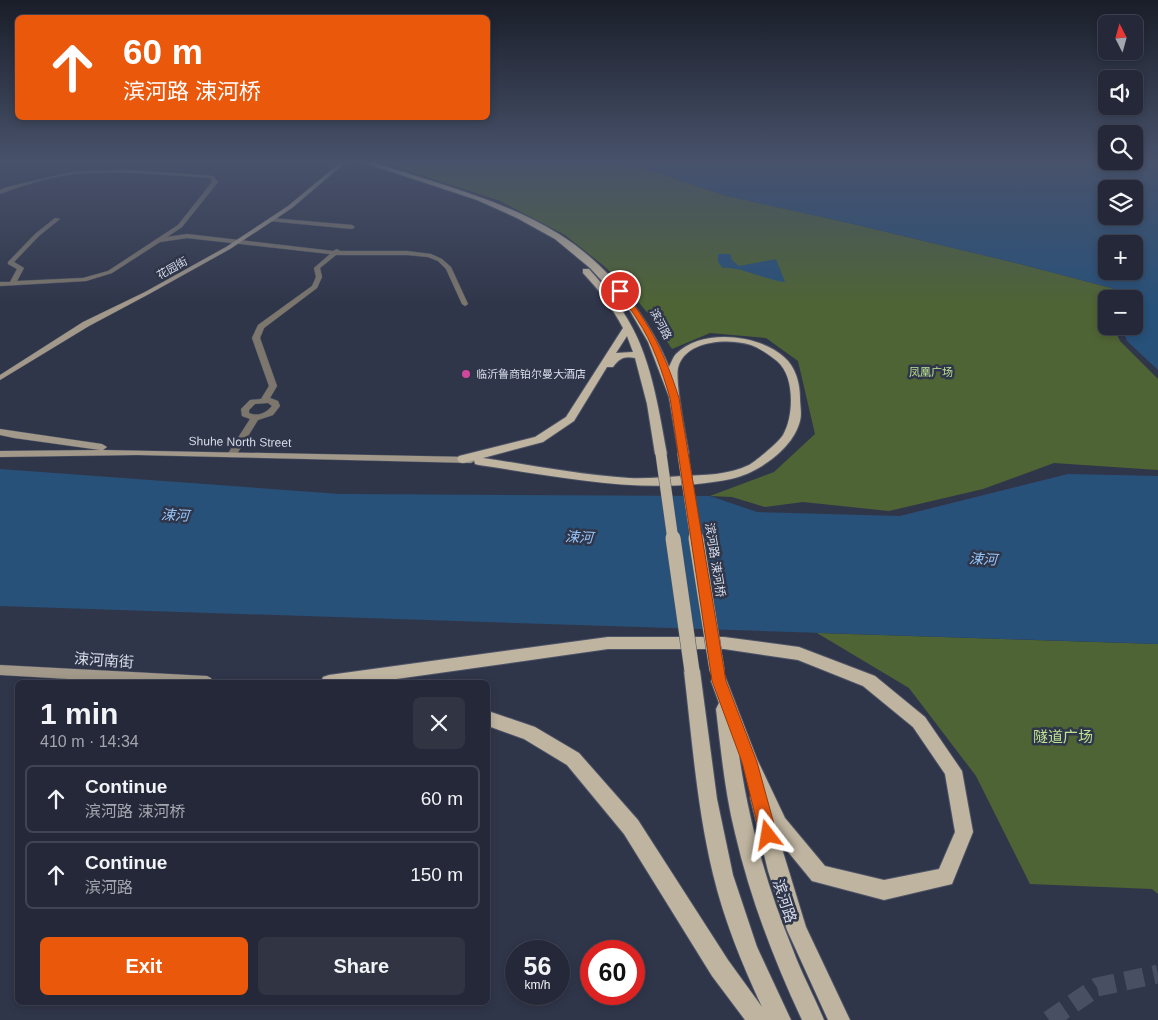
<!DOCTYPE html>
<html lang="en">
<head>
<meta charset="utf-8">
<style>
	body { margin:0; font-family:Helvetica,"Noto Sans SC",sans-serif; background:#303443; color:#f1f3f6; height:100vh; display:flex; flex-direction:column; font-size:19px; white-space:nowrap }
	* { box-sizing:border-box; margin:0 }
	p { font-size:16px; color:#a3a6ae }
	.icon { flex:none; width:28px; height:28px; fill:none; stroke:currentColor; stroke-width:2; stroke-linecap:round; stroke-linejoin:round }
	.map { position:relative; flex:1; overflow:hidden }
	.drawer { position:absolute; left:15px; top:680px; width:475px; height:325px; display:flex; flex-direction:column; background:#242838; border-radius:8px; box-shadow:0 2px 8px #0003,0 0 0 1px #414453 }
	.drawer>* { flex:none }
	.guide { position:absolute; left:15px; top:15px; width:475px; height:105px; border-radius:8px; box-shadow:0 2px 8px #0003,0 0 0 1px #414453; background:#ea580c; color:#fff; overflow:hidden }
	.needle { width:32px; rotate:354deg }
	.controls { position:absolute; left:1098px; top:15px; display:grid; gap:10px }
	.controls a { display:grid; place-items:center; width:45px; height:45px; border-radius:8px; background:#242838; box-shadow:0 2px 8px #0003,0 0 0 1px #414453; font-size:25px }
	.speed { position:absolute; left:505px; top:940px; display:flex; gap:10px; font-size:25px; font-weight:700; text-align:center }
	.speed>* { display:grid; place-content:center; width:65px; height:65px; border-radius:50%; background:#242838; box-shadow:0 2px 8px #0003,0 0 0 1px #414453; line-height:1 }
	.speed small { font-size:12px; font-weight:400 }
	.speed .limit { border:8px solid #d22; background:#fff; color:#111 }
	.pin { position:absolute; display:grid; place-items:center; width:42px; height:42px; color:#fff; margin:-21px; border:2px solid #fff; border-radius:50%; box-shadow:0 1px 5px #0007 }
	.me { position:absolute; width:55px; margin:-28px; rotate:346deg; stroke-linejoin:round; filter:drop-shadow(0 0 4px #0008) }
	.turn { display:flex; align-items:center; gap:18px; height:105px; padding:0 25px; font-size:22px }
	.turn .icon { width:65px; height:65px; stroke-width:2.5 }
	.turn b { display:block; font-size:35px; line-height:42px }
	.round { display:grid; place-items:center; flex:none; width:52px; height:52px; border-radius:8px; background:#303443 }
	.head { display:flex; align-items:center; justify-content:space-between; height:85px; padding:0 25px }
	h1 { font-size:30px; font-weight:700; line-height:38px }
	.cta { display:flex; gap:10px; margin-top:auto; padding:10px 25px }
	.cta a { flex:1; height:58px; border-radius:8px; background:#ea580c; color:#fff; font-size:20px; font-weight:700; line-height:58px; text-align:center }
	.cta a+a { background:#303443; color:#f1f3f6 }
	ul { padding:0; list-style:none }
	li { display:flex; align-items:center; gap:15px; height:68px; margin:0 10px 8px; padding:0 15px; border:2px solid #414453; border-radius:8px }
	li div { flex:1 }
	li b { display:block; font-size:19px }
	li em { font-style:normal }
	.map>svg:first-child { display:block }
	.green { fill:#4f6435 }
	.water { fill:#285179; fill-rule:evenodd }
	.lines { fill:none; stroke-linecap:round; stroke-linejoin:round }
	.primary-tunnel { stroke:#494f62; stroke-width:19; stroke-dasharray:19 10; stroke-linecap:butt }
	.street-casing { stroke:#4e5467; stroke-width:1 }
	.secondary-casing { stroke:#4e5467; stroke-width:1 }
	.primary-casing { stroke:#4e5467; stroke-width:2 }
	.street { fill:#7c766c; fill-rule:evenodd }
	.secondary { fill:#a2998a; fill-rule:evenodd }
	.primary { fill:#bfb4a0; fill-rule:evenodd }
	.primary-bridge-far1-casing { stroke:#4e5467; stroke-width:12; stroke-linecap:butt }
	.primary-bridge-casing { stroke:#4e5467; stroke-width:16; stroke-linecap:butt }
	.primary-bridge-far1 { stroke:#bfb4a0; stroke-width:11 }
	.primary-bridge { stroke:#bfb4a0; stroke-width:15 }
	.route { fill:#ea580c; stroke:#983908 }
	.hotel-dot { fill:#d1479c; stroke:#30364a; stroke-width:2 }
	.labels { text-anchor:middle; dominant-baseline:central; stroke-width:5; stroke-linejoin:round; paint-order:stroke }
	.far-street-label { font-size:11px; fill:#d8dce9; stroke:#30364a }
	.far-park-label { font-size:11px; fill:#bce191; stroke:#30364a }
	.far-poi-label { font-size:11px; fill:#d8dce9; stroke:#30364a; text-anchor:start }
	.street-label { font-size:12px; fill:#d8dce9; stroke:#30364a }
	.water-label { font-size:14px; font-style:italic; fill:#96c6f9; stroke:#30364a }
	.near-street-label { font-size:15px; fill:#d8dce9; stroke:#30364a }
	.near-park-label { font-size:15px; fill:#bce191; stroke:#30364a }
</style>
</head>
<body>
<div class="map">
<svg width="1158" height="1020" viewBox="0 0 1158 1020">
	<rect width="100%" height="100%" fill="#30364a"/>
	<g class="green">
		<path d="M381 162H626L727 196 849 223 1020 264 1119 290 1124 299H1106V326H1113L1120 341 1158 379V470L1054 463 983 489 889 511 803 502 765 507 732 497 710 496 774 472 815 434 798 361 766 338 710 333 672 349 650 316 627 288 604 266 565 235 500 201Z"/>
		<path d="M817 633 1158 644V894L1152 889 1030 884 976 776 909 688Z"/>
	</g>
	<g class="water">
		<path d="M626 162H1158V370L1127 341 1121 326H1134V299H1132L1136 292 1119 290 1020 264 849 223 727 196ZM1106 189H1134V216H1106ZM1106 244H1134V271H1106Z"/>
		<path d="M718 254H730L732 260 739 266 776 259 785 282C765 280 739 266 723 268L718 262Z"/>
		<path d="M0 469 340 494 710 496 757 512 900 516 1068 474 1158 476V644L0 606Z"/>
	</g>
	<g class="lines">
		<path class="primary-tunnel" d="M1049 1020 1097 987 1158 974"/>
		<g class="street-casing">
			<g id="street">
				<path d="M128 170 213 176 218 182 182 227 167 237 187 234 333 251 337 249 340 251H407L431 254 442 259 451 267 468 304 465 306 462 304 446 269 438 261 428 257 407 255H336L320 268 322 277 317 288 264 328 260 338 277 386 270 398 278 401 280 406 273 415 258 420 235 457H229L227 455 250 419 242 416 241 409 250 400 261 399 269 386 252 338 258 325 312 286 316 277 314 268 330 254 187 238 160 242 112 273 86 281 0 286V282H10L17 269 8 264V262L35 234 55 218 60 219 39 236 14 262 24 268 17 281 83 278 108 271 178 225 212 182 211 178C165 175 120 170 74 174 52 176 21 186 0 194V190L7 187 72 172ZM268 403 272 406C266 413 258 417 249 413V410L255 404Z"/>
				<path d="M271 218 352 225 355 227 352 229 269 221V219Z"/>
			</g>
		</g>
		<g class="secondary-casing">
			<g id="secondary">
				<path d="M341 162H346L292 208 230 249 149 294 89 326 0 380V375L83 322 145 292 226 247 288 206Z"/>
				<path d="M0 429 102 444 107 447 103 450 471 457 476 460 471 463 137 455 0 457V451L100 450 14 438 0 435Z"/>
				<path d="M0 665 207 676 211 678 213 682H120L0 675Z"/>
			</g>
		</g>
		<g class="primary-casing">
			<g id="primary">
				<path d="M362 162H372C435 183 502 199 559 234 606 263 649 316 669 367 671 363 673 357 676 354 701 328 759 334 784 357 796 367 800 384 800 398 800 405 802 414 800 421 793 449 758 473 731 479 647 496 562 477 479 465L475 464 474 460 463 463 459 462 457 459 459 456 535 437 566 417 623 328C612 307 599 290 583 273V269H589C605 287 621 306 632 327 652 364 659 411 667 454L661 458 655 454 647 404 635 358C624 356 620 358 613 367H607L574 421 543 442 483 458C531 465 580 475 629 478 646 479 665 477 682 476 704 475 729 475 749 465 756 461 779 442 783 435 794 416 795 376 777 361 770 355 759 348 751 345 728 338 685 340 678 368 675 383 686 436 689 454L687 457H679L669 397 648 342 630 311 590 268 555 239 517 218 477 200ZM627 336 633 352 616 353Z"/>
				<path d="M608 637H724L799 647 875 676 925 717 962 771 973 832 952 884 884 900 812 881 780 842 806 927 850 1020H828L787 930 768 871 750 797 754 790 739 755C749 823 767 887 793 950 802 974 814 996 824 1020H802C774 960 750 898 735 833 725 793 721 751 716 709L719 703 711 681 713 676 719 674 725 676 757 759 785 818 825 866 884 880 939 869 955 832 945 774 913 727 863 686 798 660 724 649H608L375 682H321L323 677 329 675Z"/>
				<path d="M692 664 698 666 700 671 717 799 733 875 757 947 791 1020H745L712 976 624 834 567 765 524 739 488 726V711L535 727 579 753 638 820 728 960 762 1007C742 964 724 920 713 874 697 808 692 739 684 671L686 666Z"/>
			</g>
		</g>
		<use href="#street" class="street"/>
		<use href="#secondary" class="secondary"/>
		<use href="#primary" class="primary"/>
		<g class="primary-bridge-far1-casing">
			<g id="primary-bridge-far1">
				<path d="M661 454 673 540"/>
				<path d="M683 454 696 540"/>
			</g>
		</g>
		<g class="primary-bridge-casing">
			<g id="primary-bridge">
				<path d="M673 538 692 671"/>
				<path d="M696 538 717 670"/>
			</g>
		</g>
		<use href="#primary-bridge-far1" class="primary-bridge-far1"/>
		<use href="#primary-bridge" class="primary-bridge"/>
	</g>
	<linearGradient id="sky" x2="0" y2="1"><stop stop-color="#1a1e29"/><stop offset="0.53" stop-color="#48526b"/><stop offset="1" stop-color="#48526b" stop-opacity="0"/></linearGradient>
	<rect width="1158" height="305" fill="url(#sky)"/>
	<path class="route" d="M617 289H622C651 326 665 354 679 398L726 681 757 762 777 835 774 841 768 843 762 841 760 835 742 762 712 681 670 398C662 371 653 343 637 319 631 309 623 300 616 291Z"/>
	<circle class="hotel-dot" cx="466" cy="374" r="5"/>
	<g class="labels">
		<g class="far-street-label">
			<text transform="translate(172 268) rotate(-29)">花园街</text>
			<text transform="translate(661 324) rotate(62)">滨河路</text>
		</g>
		<g class="far-park-label">
			<text x="931" y="372">凤凰广场</text>
		</g>
		<g class="far-poi-label">
			<text x="476" y="374">临沂鲁商铂尔曼大酒店</text>
		</g>
		<g class="street-label">
			<text transform="translate(240 442) rotate(1)">Shuhe North Street</text>
			<text transform="translate(715 560) rotate(81)">滨河路 涑河桥</text>
		</g>
		<g class="water-label">
			<text transform="translate(175 515) rotate(3)">涑河</text>
			<text transform="translate(579 537) rotate(3)">涑河</text>
			<text transform="translate(983 559) rotate(3)">涑河</text>
		</g>
		<g class="near-street-label">
			<text transform="translate(104 660) rotate(4)">涑河南街</text>
			<text transform="translate(785 901) rotate(72)">滨河路</text>
		</g>
		<g class="near-park-label">
			<text x="1063" y="736">隧道广场</text>
		</g>
	</g>
</svg>
<div class="controls">
<a><svg class="needle" viewBox="-14 -14 28 28"><path d="M0-13l5 13h-10z" fill="#e53935"/><path d="M0 13l5-13h-10z" fill="#a3a6ae"/></svg></a>
<a><svg class="icon" aria-label="sound" viewBox="0 0 24 24"><path d="M4 9h4l5-4v14l-5-4H4zM17 9q2 3 0 6"/></svg></a>
<a><svg class="icon" aria-label="search" viewBox="0 0 24 24"><circle cx="10" cy="10" r="6"/><path d="M15 15l6 6"/></svg></a>
<a><svg class="icon" aria-label="layers" viewBox="0 0 24 24"><path d="M12 4l9 5-9 5-9-5zM3 14l9 5 9-5"/></svg></a>
<a>+</a>
<a>−</a>
</div>
<div class="speed"><div>56<small>km/h</small></div><div class="limit">60</div></div>
<div class="pin" style="left:620px;top:291px;background:#d93025"><svg class="icon" aria-label="arrive" viewBox="0 0 24 24"><path d="M6 21V4h12l-3 4 3 4H6"/></svg></div>
<svg class="me" style="left:768px;top:835px" viewBox="-20 -20 40 40"><path d="M0-17L14 15 0 8-14 15z" fill="#ea580c" stroke="#fff" stroke-width="4"/></svg>
<div class="guide">
<div class="turn"><svg class="icon" aria-label="ahead" viewBox="0 0 24 24"><path d="M12 20V5M6 11l6-6 6 6"/></svg><div><b>60 m</b>滨河路 涑河桥</div></div>
</div>
<section class="drawer">
<div class="head"><div><h1>1 min</h1><p>410 m · 14:34</p></div><a class="round"><svg class="icon" aria-label="close" viewBox="0 0 24 24"><path d="M6 6l12 12M18 6L6 18"/></svg></a></div>
<ul>
<li><svg class="icon" aria-label="ahead" viewBox="0 0 24 24"><path d="M12 20V5M6 11l6-6 6 6"/></svg><div><b>Continue</b><p>滨河路 涑河桥</p></div><em>60 m</em></li>
<li><svg class="icon" aria-label="ahead" viewBox="0 0 24 24"><path d="M12 20V5M6 11l6-6 6 6"/></svg><div><b>Continue</b><p>滨河路</p></div><em>150 m</em></li>
</ul>
<div class="cta"><a>Exit</a><a>Share</a></div>
</section>
</div>
</body>
</html>
